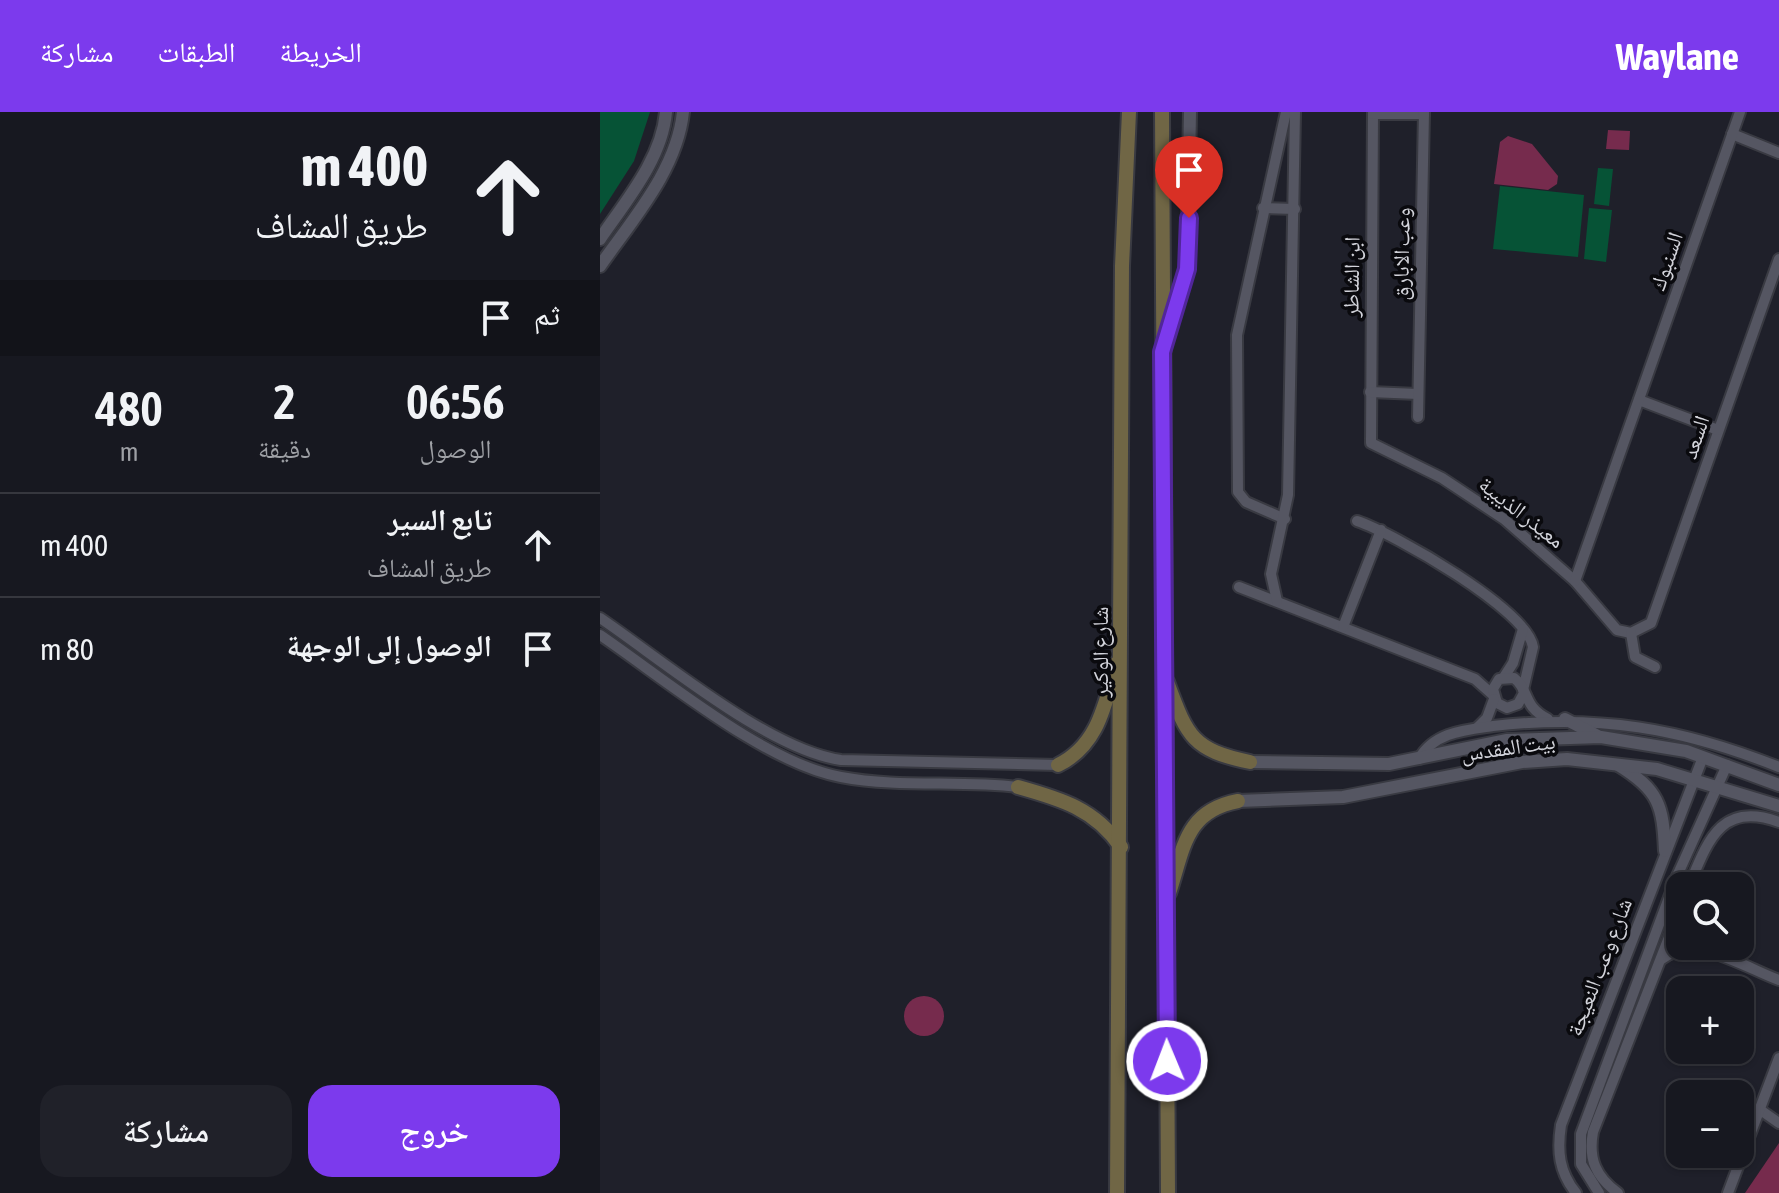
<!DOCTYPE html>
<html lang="ar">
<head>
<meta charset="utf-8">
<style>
	body { margin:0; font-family:"Asap Condensed","Noto Naskh Arabic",sans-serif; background:#202129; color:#f1f3f6; direction:rtl; height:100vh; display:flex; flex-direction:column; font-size:30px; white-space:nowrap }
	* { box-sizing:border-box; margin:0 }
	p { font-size:26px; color:#9ea0a5 }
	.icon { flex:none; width:44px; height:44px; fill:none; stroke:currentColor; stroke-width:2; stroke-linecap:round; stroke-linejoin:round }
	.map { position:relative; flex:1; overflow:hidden; direction:ltr }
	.drawer { display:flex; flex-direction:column; background:#171820; width:600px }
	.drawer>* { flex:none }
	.top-card { background:#171820; color:#f1f3f6; overflow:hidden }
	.controls { position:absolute; left:1066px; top:760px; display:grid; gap:16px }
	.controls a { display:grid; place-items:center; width:88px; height:88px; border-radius:16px; background:#171820; box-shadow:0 2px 6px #0004,0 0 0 2px #36373e; font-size:40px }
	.pin { position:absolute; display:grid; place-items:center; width:68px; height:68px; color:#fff; margin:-82px -34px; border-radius:50% 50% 50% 0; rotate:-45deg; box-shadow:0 0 8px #0007 }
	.pin .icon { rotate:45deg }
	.me { position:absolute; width:88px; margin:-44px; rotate:359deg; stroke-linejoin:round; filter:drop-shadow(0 0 6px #0008) }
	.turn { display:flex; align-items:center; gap:28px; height:168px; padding:0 40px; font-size:36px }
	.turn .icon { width:104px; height:104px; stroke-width:2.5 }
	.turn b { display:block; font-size:56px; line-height:68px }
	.then { display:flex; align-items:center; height:76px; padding:0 40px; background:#0003; gap:16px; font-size:30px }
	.eta { display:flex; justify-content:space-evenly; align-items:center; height:136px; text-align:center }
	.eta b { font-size:48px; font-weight:600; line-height:56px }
	.action { display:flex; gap:16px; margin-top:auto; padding:16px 40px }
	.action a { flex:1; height:92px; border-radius:24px; background:#7c3aed; color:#fff; font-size:32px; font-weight:600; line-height:92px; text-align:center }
	.action a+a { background:#202129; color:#f1f3f6 }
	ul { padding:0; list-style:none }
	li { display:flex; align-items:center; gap:24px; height:104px; padding:0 40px; border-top:2px solid #36373e }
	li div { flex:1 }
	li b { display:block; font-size:30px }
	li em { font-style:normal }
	header { display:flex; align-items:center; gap:48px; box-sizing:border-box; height:112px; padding:0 40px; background:#7c3aed; color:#fff }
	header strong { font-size:38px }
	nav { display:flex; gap:44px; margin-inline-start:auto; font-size:28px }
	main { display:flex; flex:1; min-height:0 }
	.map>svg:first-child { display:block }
	.green { fill:#065336 }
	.building { fill:#762b4d }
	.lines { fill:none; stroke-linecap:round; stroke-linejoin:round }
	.minor-casing { stroke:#393a42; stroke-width:14 }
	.tertiary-casing { stroke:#393a42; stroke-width:16 }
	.secondary-casing { stroke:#393a42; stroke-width:18 }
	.minor { stroke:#555662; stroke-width:10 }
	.tertiary { stroke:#555662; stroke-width:12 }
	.secondary { stroke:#706645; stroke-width:14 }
	.route-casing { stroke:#51269a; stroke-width:20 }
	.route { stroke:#7c3aed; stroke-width:14 }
	.labels { text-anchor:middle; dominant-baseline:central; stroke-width:7; stroke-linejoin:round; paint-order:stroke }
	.street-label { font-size:22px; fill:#d2d3da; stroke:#0a0a0e }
</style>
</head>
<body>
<header>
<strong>Waylane</strong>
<nav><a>الخريطة</a><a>الطبقات</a><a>مشاركة</a></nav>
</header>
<main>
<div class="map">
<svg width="1179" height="1081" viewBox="0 0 1179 1081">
	<rect width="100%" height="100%" fill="#1f202a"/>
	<g class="green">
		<path d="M0 0H50L34 49 0 102Z"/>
		<path d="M998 56 1013 57 1009 94 994 92Z"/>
		<path d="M900 74 984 83 978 145 893 137Z"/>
		<path d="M989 96 1012 98 1006 150 984 147Z"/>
	</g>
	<g class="building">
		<path d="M1008 18 1030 19 1029 38 1006 37Z"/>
		<path d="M908 24 932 32 958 64 957 72 948 78 894 72 900 30Z"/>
		<circle cx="324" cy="904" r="20"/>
		<path d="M1179 1031V1081H1145Z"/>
	</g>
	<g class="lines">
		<g class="minor-casing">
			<g id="minor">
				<path d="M773 0 771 331 842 366 904 407 975 469 1017 518 1031 521 1051 511 1179 147"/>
				<path d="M773 2H824"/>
				<path d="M1132 22 1179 41"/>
				<path d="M663 96 695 97"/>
				<path d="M770 280 818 282"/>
				<path d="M1039 288 1118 318"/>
				<path d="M818 305 824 0"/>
				<path d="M685 407 646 390 638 380 637 223 686 0"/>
				<path d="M757 409C793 421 928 498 933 535L923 578"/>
				<path d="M975 469 1140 0"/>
				<path d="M639 475 875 567 893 583"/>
				<path d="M677 489 671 462 688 383 695 0"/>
				<path d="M0 506C62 548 169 638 241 648L458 653"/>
				<path d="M743 515 781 418"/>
				<path d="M1031 521 1035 545 1055 555"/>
				<path d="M0 523C66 568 165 651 241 665 299 676 360 668 418 675"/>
				<path d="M904 565 913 551 923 517"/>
				<path d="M923 583 918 592 907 596 897 591 893 577 899 567 914 566C930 578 922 594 948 607"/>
				<path d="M877 616 887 606 894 587"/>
				<path d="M819 647C834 620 865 618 893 614 998 602 1081 616 1179 655"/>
				<path d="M1089 774C1108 728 1121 689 1179 710"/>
				<path d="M1062 847C1093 821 1146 856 1179 868"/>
				<path d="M1159 997 1179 1011"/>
				<path d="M976 1081C959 1060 957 1039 961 1013L1103 645"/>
				<path d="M999 1081 981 1052V1022L1077 764 1127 653"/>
				<path d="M1018 1081C996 1065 988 1047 993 1020L1080 797"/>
				<path d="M1128 1081 1179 946"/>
			</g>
		</g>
		<g class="tertiary-casing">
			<g id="tertiary">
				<path d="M0 127C26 89 62 47 66 0"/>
				<path d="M0 154C32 108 77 58 83 0"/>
				<path d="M565 229 587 157 590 0"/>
				<path d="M965 607 998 624"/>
				<path d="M650 650 789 652 907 628 1001 625 1086 639 1179 673"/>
				<path d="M1018 653C1059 678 1063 693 1065 739"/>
				<path d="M638 689 743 685 922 650 967 647 1057 657 1179 694"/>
			</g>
		</g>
		<g class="secondary-casing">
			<g id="secondary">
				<path d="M562 0 568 1081"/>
				<path d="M567 570C587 623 591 638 650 650"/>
				<path d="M458 653C499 633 505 591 517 551"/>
				<path d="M418 675C461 687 495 697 521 735"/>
				<path d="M569 781C584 736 585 699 638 689"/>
				<path d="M517 1081 522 154 529 0"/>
			</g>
		</g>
		<use href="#minor" class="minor"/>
		<use href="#tertiary" class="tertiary"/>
		<use href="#secondary" class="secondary"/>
	</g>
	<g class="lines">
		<g class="route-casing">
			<path id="route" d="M567 949 562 240 587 157 589 106"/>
		</g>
		<use href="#route" class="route"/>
	</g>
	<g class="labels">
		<g class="street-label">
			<text transform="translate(801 142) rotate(-89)">وعب الابارق</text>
			<text transform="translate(1066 149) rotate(-71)">السنبوك</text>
			<text transform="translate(751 165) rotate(-89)">ابن الشاطر</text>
			<text transform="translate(1095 325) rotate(-71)">السعد</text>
			<text transform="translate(922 400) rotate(38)">معيذر الذيبية</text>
			<text transform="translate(500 540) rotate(-90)">شارع الوكير</text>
			<text transform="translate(908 635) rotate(-8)">بيت المقدس</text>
			<text transform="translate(999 855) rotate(-69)">شارع وعب النعيجة</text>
		</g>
	</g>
</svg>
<div class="controls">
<a><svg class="icon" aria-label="search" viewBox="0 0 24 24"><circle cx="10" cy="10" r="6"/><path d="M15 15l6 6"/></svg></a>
<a>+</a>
<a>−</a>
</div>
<div class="pin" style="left:589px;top:106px;background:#d93025"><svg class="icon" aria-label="arrive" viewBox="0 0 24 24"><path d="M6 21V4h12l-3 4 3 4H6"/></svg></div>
<svg class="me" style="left:567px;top:949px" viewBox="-20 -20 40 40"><circle r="17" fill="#7c3aed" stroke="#fff" stroke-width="3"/><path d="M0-11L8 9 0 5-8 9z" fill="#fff"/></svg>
</div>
<section class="drawer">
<div class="top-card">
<div class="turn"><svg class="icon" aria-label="ahead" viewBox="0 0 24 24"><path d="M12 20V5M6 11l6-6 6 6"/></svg><div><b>400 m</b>طريق المشاف</div></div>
<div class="then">ثم<svg class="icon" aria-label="arrive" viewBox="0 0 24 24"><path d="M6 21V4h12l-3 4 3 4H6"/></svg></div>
</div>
<div class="eta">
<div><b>06:56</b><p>الوصول</p></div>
<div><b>2</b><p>دقيقة</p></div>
<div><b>480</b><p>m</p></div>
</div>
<ul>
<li><svg class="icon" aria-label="ahead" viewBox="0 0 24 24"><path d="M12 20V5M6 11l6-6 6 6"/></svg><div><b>تابع السير</b><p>طريق المشاف</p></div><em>400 m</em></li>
<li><svg class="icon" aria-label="arrive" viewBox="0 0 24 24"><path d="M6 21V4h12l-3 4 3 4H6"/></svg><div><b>الوصول إلى الوجهة</b></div><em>80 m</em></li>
</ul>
<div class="action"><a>خروج</a><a>مشاركة</a></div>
</section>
</main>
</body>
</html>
